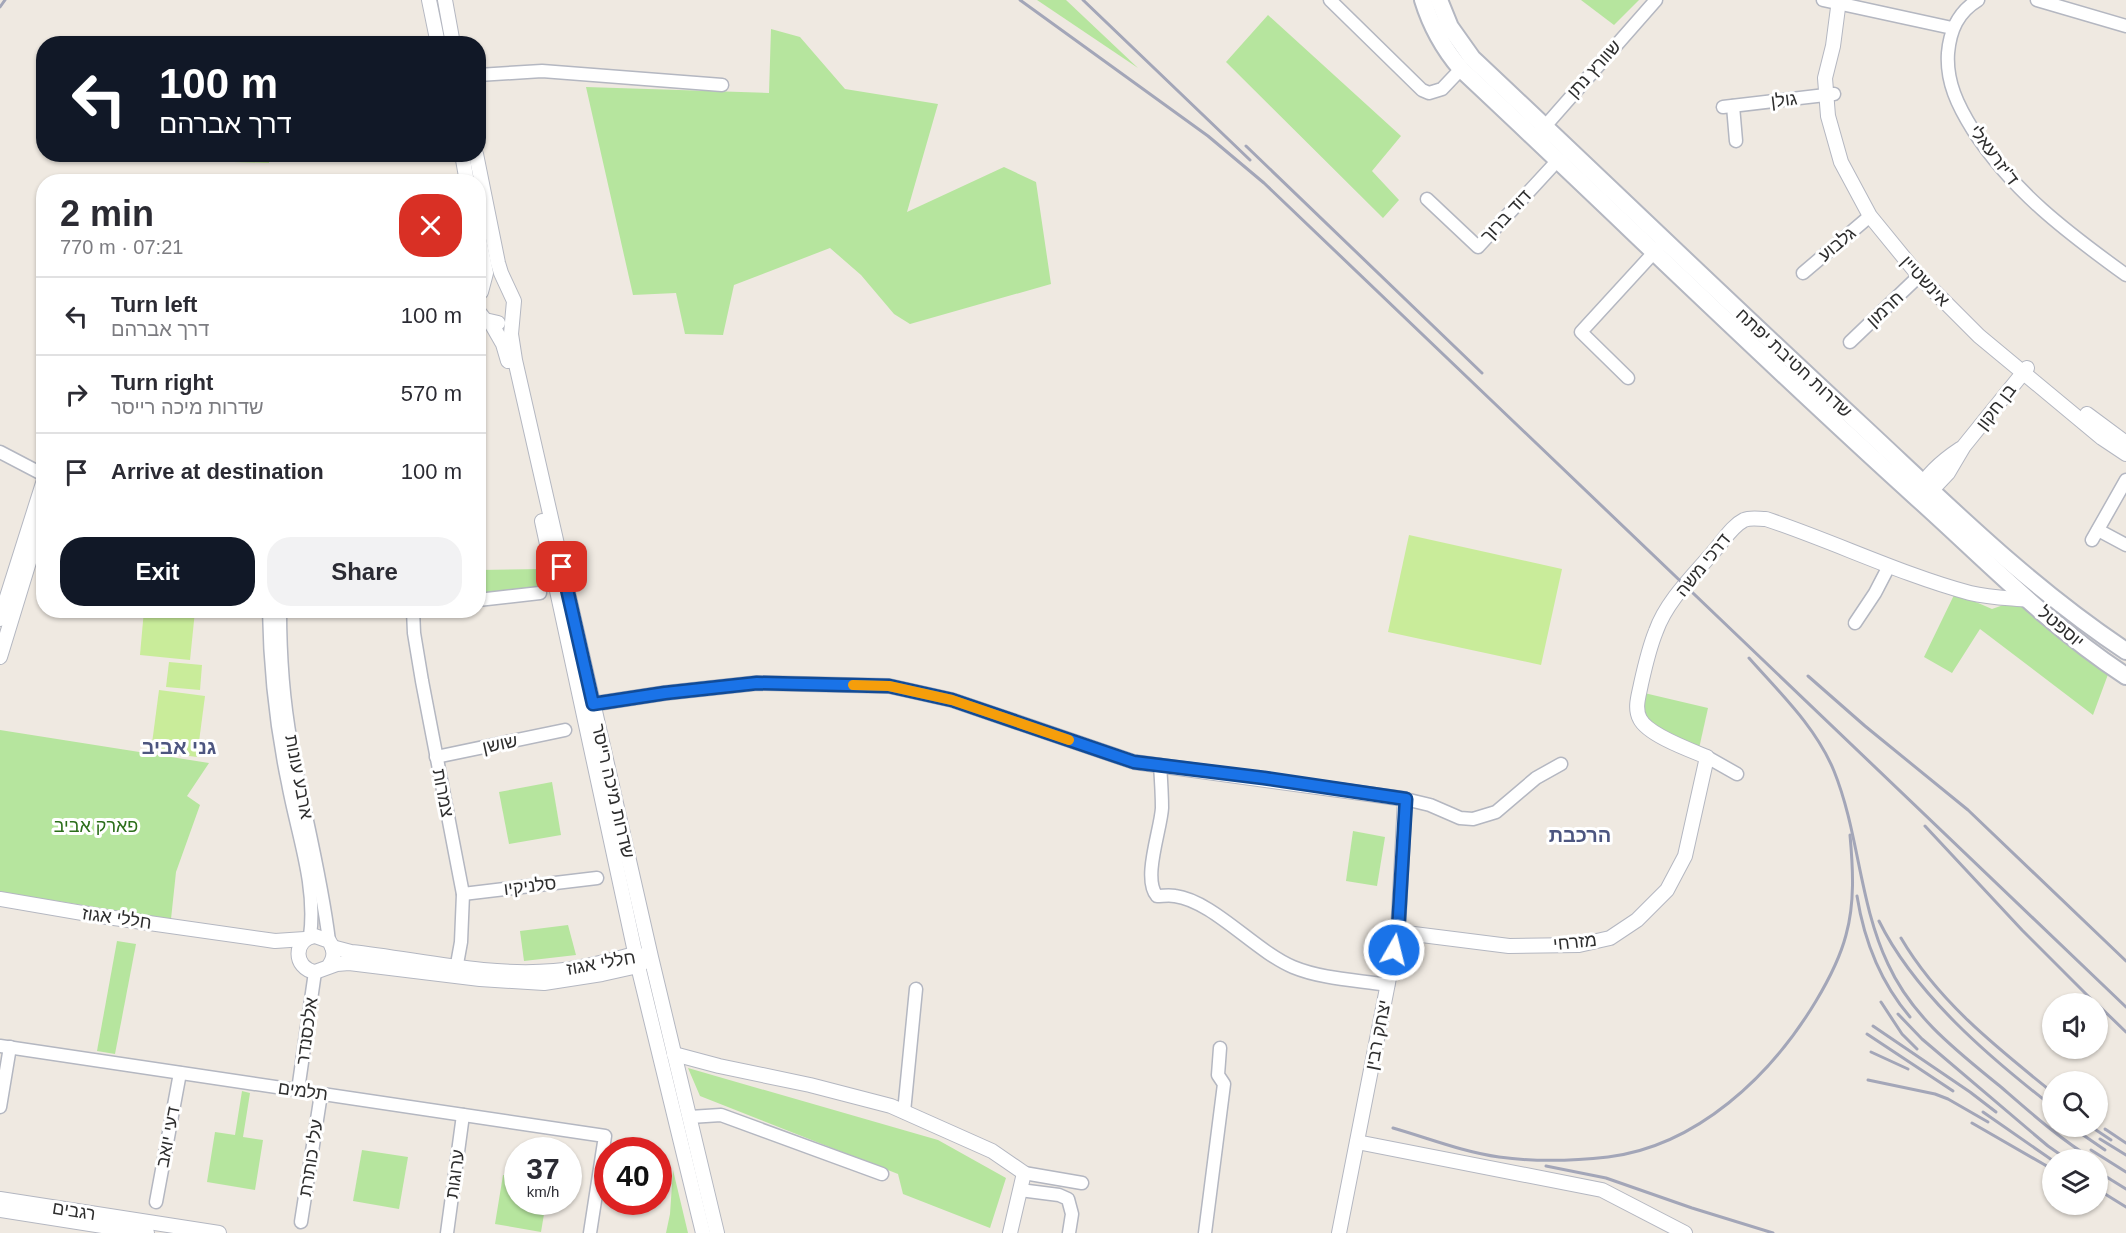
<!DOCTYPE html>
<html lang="en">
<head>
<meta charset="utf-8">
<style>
	body { margin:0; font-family:Helvetica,Heebo,sans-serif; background:#f2f2f3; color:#2b2b33; height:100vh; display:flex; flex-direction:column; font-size:22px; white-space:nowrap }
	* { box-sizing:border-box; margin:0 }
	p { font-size:20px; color:#7c7c81 }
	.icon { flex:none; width:33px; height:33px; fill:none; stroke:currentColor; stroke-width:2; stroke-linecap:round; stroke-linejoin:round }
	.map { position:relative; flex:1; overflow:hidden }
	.panel { position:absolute; left:36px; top:174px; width:450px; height:444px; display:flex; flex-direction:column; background:#fff; border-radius:24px; box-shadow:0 2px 4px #0004 }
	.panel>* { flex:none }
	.top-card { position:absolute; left:36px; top:36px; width:450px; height:126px; border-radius:24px; box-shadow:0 2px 4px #0004; background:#111827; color:#fff; overflow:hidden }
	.buttons { position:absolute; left:2042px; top:993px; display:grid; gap:12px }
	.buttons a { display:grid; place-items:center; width:66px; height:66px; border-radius:50%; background:#fff; box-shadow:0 2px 4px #0004; font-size:30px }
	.speed { position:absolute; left:504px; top:1137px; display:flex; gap:12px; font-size:30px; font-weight:700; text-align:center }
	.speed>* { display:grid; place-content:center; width:78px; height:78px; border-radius:50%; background:#fff; box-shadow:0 2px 4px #0004; line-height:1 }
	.speed small { font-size:15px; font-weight:400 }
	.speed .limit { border:9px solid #d22; background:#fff; color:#111 }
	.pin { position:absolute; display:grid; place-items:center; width:51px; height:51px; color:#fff; margin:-26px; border-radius:12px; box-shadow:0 3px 9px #0006 }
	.me { position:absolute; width:66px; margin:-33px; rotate:8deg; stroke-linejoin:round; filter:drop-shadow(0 0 4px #0008) }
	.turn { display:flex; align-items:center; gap:21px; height:126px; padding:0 24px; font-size:27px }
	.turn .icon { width:78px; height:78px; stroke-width:2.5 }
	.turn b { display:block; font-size:42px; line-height:51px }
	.round { display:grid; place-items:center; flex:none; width:63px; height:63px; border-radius:24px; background:#f2f2f3 }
	.head { display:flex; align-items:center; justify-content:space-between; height:102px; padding:0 24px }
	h1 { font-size:36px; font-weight:800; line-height:45px }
	.action { display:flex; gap:12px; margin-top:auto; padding:12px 24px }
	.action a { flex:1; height:69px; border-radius:24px; background:#111827; color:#fff; font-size:24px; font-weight:800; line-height:69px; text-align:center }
	.action a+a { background:#f2f2f3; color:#2b2b33 }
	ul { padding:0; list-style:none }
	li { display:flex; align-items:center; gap:18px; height:78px; padding:0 24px; border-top:2px solid #e1e1e2 }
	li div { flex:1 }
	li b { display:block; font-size:22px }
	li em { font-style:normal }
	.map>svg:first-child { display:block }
	.green { fill:#b6e59e }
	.pitch { fill:#c9ec9a }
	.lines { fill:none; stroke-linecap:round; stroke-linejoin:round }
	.minor-casing { stroke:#b4b7c1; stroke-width:15 }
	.tertiary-casing { stroke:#b4b7c1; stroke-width:16 }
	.secondary-casing { stroke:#b4b7c1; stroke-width:20 }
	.minor { stroke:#fff; stroke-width:12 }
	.tertiary { stroke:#fff; stroke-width:14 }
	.secondary { stroke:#fff; stroke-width:16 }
	.rail { stroke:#a3a6b8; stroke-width:3 }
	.route-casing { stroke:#114b97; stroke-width:15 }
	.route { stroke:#1a73e8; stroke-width:10 }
	.slow { stroke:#f59e0b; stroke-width:10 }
	.labels { text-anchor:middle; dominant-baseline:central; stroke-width:6; stroke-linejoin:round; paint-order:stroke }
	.street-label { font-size:18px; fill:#2e2e2e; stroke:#fff }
	.park-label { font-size:18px; fill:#2c6e1b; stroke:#fff }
	.neighbourhood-label { font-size:20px; font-weight:bold; fill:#4d5680; stroke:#fff }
</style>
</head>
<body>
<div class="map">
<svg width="2126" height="1233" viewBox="0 0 2126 1233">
	<rect width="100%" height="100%" fill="#efe9e1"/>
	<g class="green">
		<path d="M1037 0H1066L1138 68Z"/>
		<path d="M1581 0H1639L1614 25Z"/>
		<path d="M1268 15 1401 136 1372 171 1399 200 1383 218 1226 62Z"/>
		<path d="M771 29 800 37 845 89 938 104 907 212 1004 167 1036 182 1051 284 910 324 894 314 861 275 830 248 734 285 723 335 685 334 676 293 633 295 586 87 769 93Z"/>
		<path d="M543 569 547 589 479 597 478 570Z"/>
		<path d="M1955 593 1992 609 2009 603 2023 602 2110 669 2093 715 1980 629 1952 673 1924 657Z"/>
		<path d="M1640 692 1708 708 1698 753 1644 724Z"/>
		<path d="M0 730 209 763 187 796 200 805 176 872 171 919 0 892Z"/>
		<path d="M552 782 561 835 509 844 499 792Z"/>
		<path d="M1353 831 1385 837 1377 886 1346 881Z"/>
		<path d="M568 925 576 955 524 961 520 931Z"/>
		<path d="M117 941 136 944 115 1054 97 1051Z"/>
		<path d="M688 1068 938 1140 1006 1178 990 1228 903 1194 898 1174 700 1096Z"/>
		<path d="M242 1091 250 1093 243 1137 263 1140 255 1190 207 1182 215 1132 235 1135Z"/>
		<path d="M362 1150 408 1157 399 1209 353 1201Z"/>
		<path d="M673 1170 688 1233H666L670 1214Z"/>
		<path d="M503 1175 517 1177 518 1202H546L541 1232 495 1224Z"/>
	</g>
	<g class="pitch">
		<path d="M234 155H269V163L234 162Z"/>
		<path d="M1409 535 1562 569 1541 665 1388 632Z"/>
		<path d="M144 610 195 611 190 660 140 655Z"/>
		<path d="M169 662 202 665 200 690 166 687Z"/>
		<path d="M159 690 205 696 197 757 151 751Z"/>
	</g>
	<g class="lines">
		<g class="minor-casing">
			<g id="minor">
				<path d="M1330 0 1422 90 1429 93 1442 89 1461 69"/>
				<path d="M1823 0 1952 28"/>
				<path d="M1978 0C1958 12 1950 30 1948 53 1946 82 1958 106 1973 130 2012 191 2068 233 2126 275"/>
				<path d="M2037 0 2126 26"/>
				<path d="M478 75 542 71 722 85"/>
				<path d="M1733 106 1736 141"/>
				<path d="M1723 107 1834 94"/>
				<path d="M1540 132 1656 0"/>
				<path d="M1427 199 1478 247 1558 160"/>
				<path d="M1803 273 1870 216"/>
				<path d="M1850 342 1919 276"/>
				<path d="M1628 378 1581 332 1658 248"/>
				<path d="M0 452 44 475"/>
				<path d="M2098 530 2126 545"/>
				<path d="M2092 540 2126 480"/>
				<path d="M478 600 540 593"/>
				<path d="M269 610C270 669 276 726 288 783 297 833 317 885 310 936"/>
				<path d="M280 610C280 655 283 699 291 743 303 809 321 874 329 941"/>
				<path d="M413 610 414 633 422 681 463 894 461 942 455 975"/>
				<path d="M1855 623 1875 593 1889 566"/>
				<path d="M436 757 565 730"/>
				<path d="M1707 757 1737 774"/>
				<path d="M1160 765C1161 779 1162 794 1162 808 1161 829 1142 879 1157 896 1163 896 1169 895 1175 896 1213 901 1255 951 1293 967 1322 979 1357 980 1388 985"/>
				<path d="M1405 799 1430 805 1460 818 1473 819 1496 812 1536 778 1561 764"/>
				<path d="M463 894 597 878"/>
				<path d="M0 1046 605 1136 590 1233"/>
				<path d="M298 1090 315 972"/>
				<path d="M0 1107 10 1047"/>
				<path d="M904 1112 916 989"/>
				<path d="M690 1117 721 1115 882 1174"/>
				<path d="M1024 1173 1082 1183"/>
				<path d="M1020 1190 1059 1195 1068 1199 1072 1214 1069 1233"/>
				<path d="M156 1202 180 1073"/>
				<path d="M301 1222 321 1094"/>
				<path d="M447 1233 463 1115"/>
				<path d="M1205 1233 1224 1084 1218 1075 1220 1048"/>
			</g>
		</g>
		<g class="tertiary-casing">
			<g id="tertiary">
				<path d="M429 0 438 44"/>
				<path d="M445 0 453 44"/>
				<path d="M1839 0 1833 46 1825 78 1828 116 1841 162 1870 216 1919 276 1979 336 2102 438 2126 454"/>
				<path d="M462 154 467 182"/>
				<path d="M476 154 498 263 501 273 514 301 511 334 515 360 651 957 717 1233"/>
				<path d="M478 234 486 273 481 292"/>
				<path d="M478 311 485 320 498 323"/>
				<path d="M491 323 503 344 508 361"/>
				<path d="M2087 414 2126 443"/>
				<path d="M1919 490C1927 474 1945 459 1960 449"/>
				<path d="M1931 491 1948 473 1964 446 2027 368"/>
				<path d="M542 521 638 966 703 1233"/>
				<path d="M0 619 44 480"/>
				<path d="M0 657 44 513"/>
				<path d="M593 704 665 693 757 683 889 686 952 700 1134 762 1405 799 1398 932 1339 1233"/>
				<path d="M0 899 100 916 275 941 305 939"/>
				<path d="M1398 932 1509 946 1579 945 1610 938 1637 920 1667 890 1685 856 1707 757C1690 750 1648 735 1640 719 1634 708 1639 695 1641 684 1645 666 1649 648 1656 631 1667 600 1695 574 1715 550 1724 540 1732 526 1744 520 1751 517 1759 519 1766 519 1835 542 1900 574 1970 593 1990 598 2009 598 2029 600"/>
				<path d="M332 947 351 952C417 959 486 977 554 971 581 969 608 961 635 954L643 956"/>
				<path d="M328 967C335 958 335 950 329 941L315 936C293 939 293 968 315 972L337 964 349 963 480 979 544 983 602 974 638 966 644 962"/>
				<path d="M674 1054 719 1066 810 1085 891 1106 992 1151 1024 1173 1010 1233"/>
				<path d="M1357 1142 1602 1190 1685 1233"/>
				<path d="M0 1199 219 1233"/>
				<path d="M0 1210 147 1233"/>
			</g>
		</g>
		<g class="secondary-casing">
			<g id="secondary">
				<path d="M1423 0C1431 26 1443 48 1461 69 1613 211 1761 357 1916 497 1984 558 2049 626 2126 676"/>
				<path d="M1439 0 1450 27 1472 58C1602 180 1730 304 1861 425 1946 504 2029 587 2126 651"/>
			</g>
		</g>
		<use href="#minor" class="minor"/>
		<use href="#tertiary" class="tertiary"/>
		<use href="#secondary" class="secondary"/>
		<g class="rail">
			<path d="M1020 0 1208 136 1264 183 2126 1007"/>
			<path d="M1083 0 1250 160"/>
			<path d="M0 7 5 0"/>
			<path d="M1246 146 1482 373"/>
			<path d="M1749 658C1780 693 1816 727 1834 771 1859 833 1859 903 1888 964 1912 1017 1957 1051 2001 1087 2031 1113 2060 1139 2094 1160"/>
			<path d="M1808 676 1865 726 1968 810 2126 961"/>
			<path d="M1925 826 2022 930 2096 1004"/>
			<path d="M1857 896C1864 940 1881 983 1910 1017"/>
			<path d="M1879 921C1915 994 1989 1057 2052 1106"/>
			<path d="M1901 938C1938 1001 1996 1047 2052 1092"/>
			<path d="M1881 1002 1902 1034 1917 1049"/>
			<path d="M2097 1004 2126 1032"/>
			<path d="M1898 1014 1922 1039 2048 1146 2068 1160"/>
			<path d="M1873 1026 1970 1092 1996 1112"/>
			<path d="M1867 1034 1953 1091"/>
			<path d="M1871 1052 1908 1069"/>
			<path d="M1868 1080 1935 1094 1948 1099 1988 1122"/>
			<path d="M1983 1112 2052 1160"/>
			<path d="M1972 1123 2052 1169"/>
			<path d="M2070 1126 2105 1150"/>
			<path d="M2090 1126 2111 1140"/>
			<path d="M1393 1128C1428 1138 1463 1152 1499 1157 1535 1162 1572 1161 1608 1157 1697 1146 1771 1076 1816 1001 1828 981 1840 958 1846 935 1855 903 1853 868 1850 835"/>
			<path d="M2105 1129 2126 1143"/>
			<path d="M2100 1139 2126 1155"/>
			<path d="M2091 1150 2126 1172"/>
			<path d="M1546 1166 1606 1178 1692 1208 1773 1233"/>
			<path d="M2097 1171 2126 1189"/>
			<path d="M2097 1189 2126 1207"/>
		</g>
	</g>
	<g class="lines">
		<g class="route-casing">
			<path id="route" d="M562 567 593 704 665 693 757 683 889 686 952 700 1134 762 1264 778 1406 799 1398 932 1394 950"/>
		</g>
		<use href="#route" class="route"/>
		<path class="slow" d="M853 685 889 686 952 700 1069 740"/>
	</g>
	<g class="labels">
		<g class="street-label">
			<text transform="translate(1594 69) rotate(-48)">שוורץ נתן</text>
			<text transform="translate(1784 100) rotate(-7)">גולן</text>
			<text transform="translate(1994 155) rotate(53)">ד'יזרעאלי</text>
			<text transform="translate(1506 216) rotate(-47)">דוד ברוך</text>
			<text transform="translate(1837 244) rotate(-40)">גלבוע</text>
			<text transform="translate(1925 281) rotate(47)">אינשטיין</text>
			<text transform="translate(1885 309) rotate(-43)">חרמון</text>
			<text transform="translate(1794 363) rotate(43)">שדרות חטיבת יפתח</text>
			<text transform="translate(1996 407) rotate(-52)">בן חקון</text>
			<text transform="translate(1703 565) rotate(-51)">דרכי משה</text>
			<text transform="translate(2061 627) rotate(40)">יוספטל</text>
			<text transform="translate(500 744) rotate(-12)">שושן</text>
			<text transform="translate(299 777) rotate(79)">ארבע עונות</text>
			<text transform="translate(613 791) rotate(77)">שדרות מיכה רייסר</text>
			<text transform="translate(443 793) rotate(79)">צמרות</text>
			<text transform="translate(530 886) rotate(-7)">סלניקיו</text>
			<text transform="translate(117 918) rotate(8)">חללי אגוז</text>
			<text transform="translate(1575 942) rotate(-6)">מזרחי</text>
			<text transform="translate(601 963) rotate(-10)">חללי אגוז</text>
			<text transform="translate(307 1031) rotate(-82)">אלכסנדר</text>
			<text transform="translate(1378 1035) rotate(-79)">יצחק רבין</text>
			<text transform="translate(303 1091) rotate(8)">תלמים</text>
			<text transform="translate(168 1137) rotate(-79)">דעי יואב</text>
			<text transform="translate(311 1158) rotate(-81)">עלי כותרת</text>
			<text transform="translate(455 1174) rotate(-82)">ערוגות</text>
			<text transform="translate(74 1211) rotate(9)">רגבים</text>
		</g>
		<g class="park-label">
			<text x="96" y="826">פארק אביב</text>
		</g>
		<g class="neighbourhood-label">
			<text x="179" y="747">גני אביב</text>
			<text x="1580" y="835">הרכבת</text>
		</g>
	</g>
</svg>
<div class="buttons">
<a><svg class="icon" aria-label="sound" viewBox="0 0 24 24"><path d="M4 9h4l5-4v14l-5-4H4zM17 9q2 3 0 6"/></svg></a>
<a><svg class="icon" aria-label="search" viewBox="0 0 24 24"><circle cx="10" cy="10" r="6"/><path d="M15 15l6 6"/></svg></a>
<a><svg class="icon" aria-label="layers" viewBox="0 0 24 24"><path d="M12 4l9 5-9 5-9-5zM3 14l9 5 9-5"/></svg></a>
</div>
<div class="speed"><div>37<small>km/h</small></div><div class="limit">40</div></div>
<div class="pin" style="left:562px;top:567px;background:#d93025"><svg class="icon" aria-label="arrive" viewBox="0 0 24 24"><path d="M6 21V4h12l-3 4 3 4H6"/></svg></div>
<svg class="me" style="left:1394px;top:950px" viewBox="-20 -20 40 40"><circle r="17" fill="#1a73e8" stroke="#fff" stroke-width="3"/><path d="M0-11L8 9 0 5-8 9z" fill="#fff"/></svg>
<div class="top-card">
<div class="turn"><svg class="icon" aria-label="left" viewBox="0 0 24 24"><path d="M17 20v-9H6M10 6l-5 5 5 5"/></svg><div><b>100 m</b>דרך אברהם</div></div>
</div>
<section class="panel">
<div class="head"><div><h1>2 min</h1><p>770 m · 07:21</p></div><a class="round" style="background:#d93025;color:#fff"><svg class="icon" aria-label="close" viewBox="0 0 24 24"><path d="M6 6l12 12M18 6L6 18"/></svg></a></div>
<ul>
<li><svg class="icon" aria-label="left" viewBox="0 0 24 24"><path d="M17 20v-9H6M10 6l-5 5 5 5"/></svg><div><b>Turn left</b><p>דרך אברהם</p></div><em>100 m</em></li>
<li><svg class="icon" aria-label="right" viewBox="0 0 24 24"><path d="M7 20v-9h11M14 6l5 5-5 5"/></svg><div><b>Turn right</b><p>שדרות מיכה רייסר</p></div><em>570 m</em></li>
<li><svg class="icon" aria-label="arrive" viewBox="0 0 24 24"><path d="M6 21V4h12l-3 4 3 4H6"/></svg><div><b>Arrive at destination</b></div><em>100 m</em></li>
</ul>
<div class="action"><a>Exit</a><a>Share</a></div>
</section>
</div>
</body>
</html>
